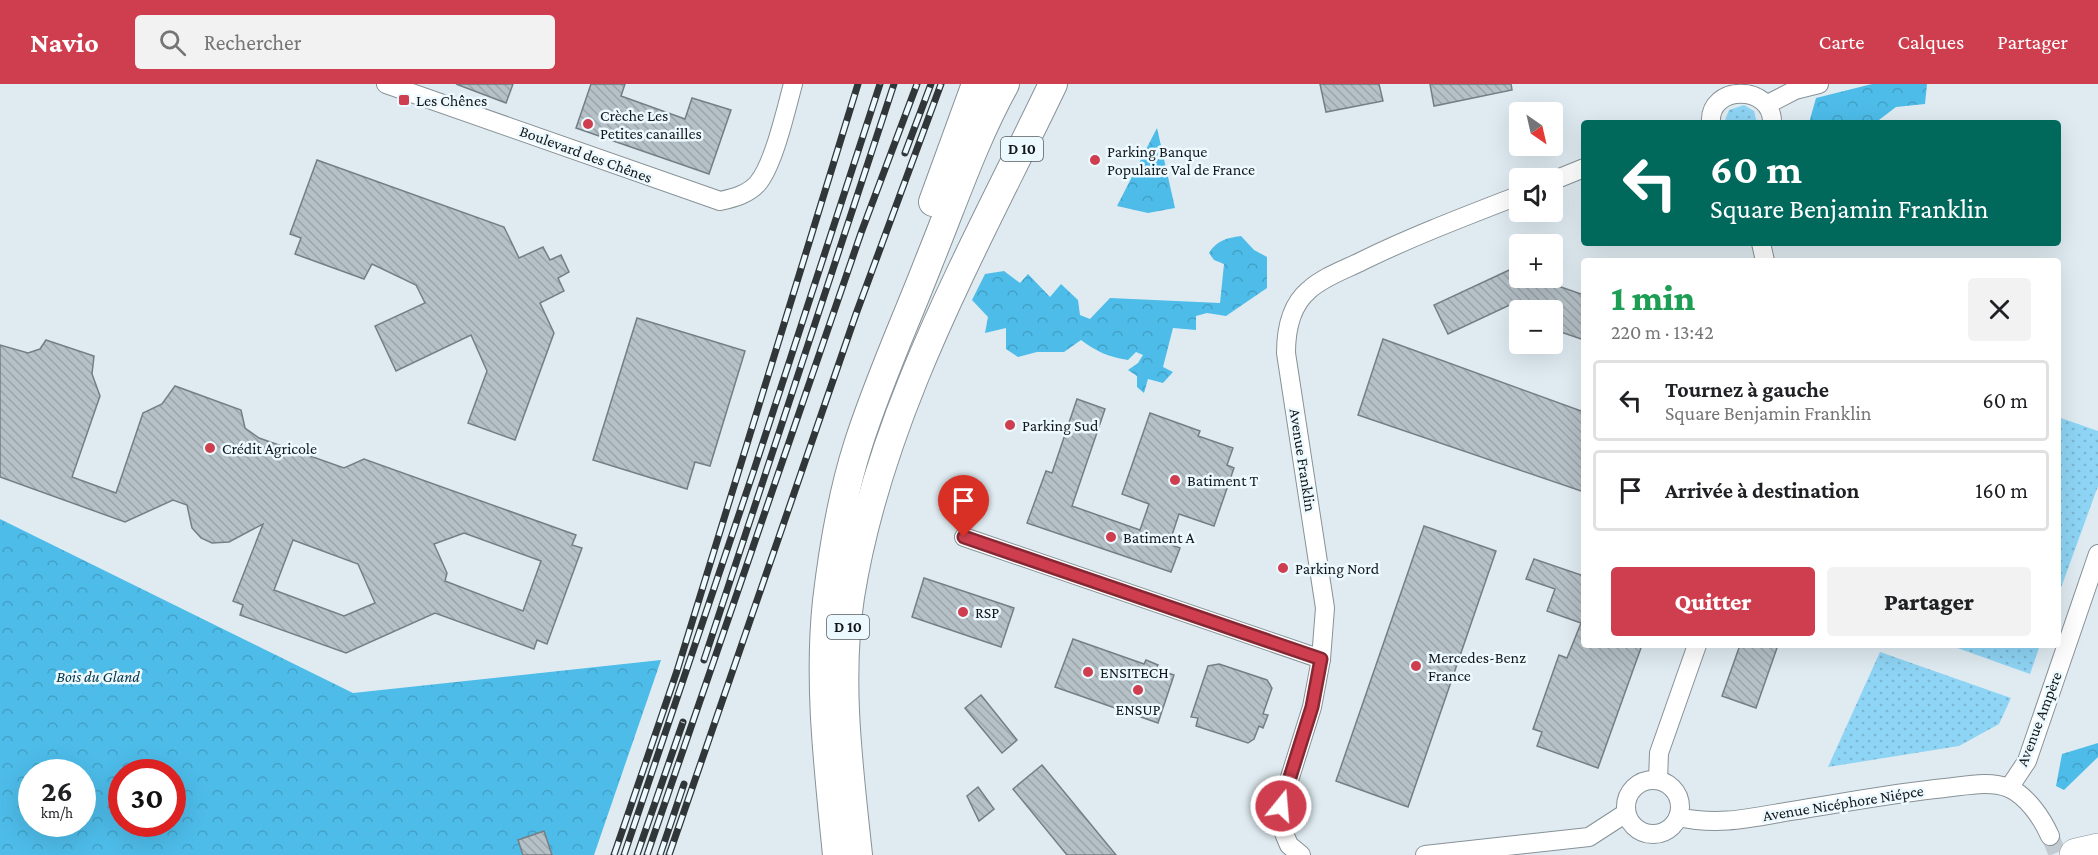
<!DOCTYPE html>
<html lang="fr">
<head>
<meta charset="utf-8">
<style>
	body { margin:0; font-family:"Crimson Pro",serif; background:#f2f2f2; color:#202124; height:100vh; display:flex; flex-direction:column; font-size:22px; white-space:nowrap }
	* { box-sizing:border-box; margin:0 }
	p { font-size:20px; color:#757577 }
	.icon { flex:none; width:33px; height:33px; fill:none; stroke:currentColor; stroke-width:2; stroke-linecap:round; stroke-linejoin:round }
	.map { position:relative; flex:1; overflow:hidden }
	.side { position:absolute; left:1581px; top:174px; width:480px; height:390px; display:flex; flex-direction:column; background:#fff; border-radius:6px; box-shadow:0 6px 24px #0002 }
	.side>* { flex:none }
	.banner { position:absolute; left:1581px; top:36px; width:480px; height:126px; border-radius:6px; box-shadow:0 6px 24px #0002; background:#00695c; color:#fff; overflow:hidden }
	.needle { width:39px; rotate:146deg }
	.tools { position:absolute; left:1509px; top:18px; display:grid; gap:12px }
	.tools a { display:grid; place-items:center; width:54px; height:54px; border-radius:6px; background:#fff; box-shadow:0 6px 24px #0002; font-size:30px }
	.speed { position:absolute; left:18px; top:675px; display:flex; gap:12px; font-size:30px; font-weight:700; text-align:center }
	.speed>* { display:grid; place-content:center; width:78px; height:78px; border-radius:50%; background:#fff; box-shadow:0 6px 24px #0002; line-height:1 }
	.speed small { font-size:15px; font-weight:400 }
	.speed .limit { border:9px solid #d22; background:#fff; color:#111 }
	.pin { position:absolute; display:grid; place-items:center; width:51px; height:51px; color:#fff; margin:-62px -26px; border-radius:50% 50% 50% 0; rotate:-45deg; box-shadow:0 0 6px #0007 }
	.pin .icon { rotate:45deg }
	.me { position:absolute; width:66px; margin:-33px; rotate:17deg; stroke-linejoin:round; filter:drop-shadow(0 0 4px #0008) }
	.turn { display:flex; align-items:center; gap:21px; height:126px; padding:0 30px; font-size:27px }
	.turn .icon { width:78px; height:78px; stroke-width:2.5 }
	.turn b { display:block; font-size:42px; line-height:51px }
	.round { display:grid; place-items:center; flex:none; width:63px; height:63px; border-radius:6px; background:#f2f2f2 }
	.headline { display:flex; align-items:center; justify-content:space-between; height:102px; padding:0 30px }
	h1 { font-size:36px; font-weight:800; line-height:45px; color:#1e9e55 }
	.action { display:flex; gap:12px; margin-top:auto; padding:12px 30px }
	.action a { flex:1; height:69px; border-radius:6px; background:#ce3e4f; color:#fff; font-size:24px; font-weight:800; line-height:69px; text-align:center }
	.action a+a { background:#f2f2f2; color:#202124 }
	ul { padding:0; list-style:none }
	li { display:flex; align-items:center; gap:18px; height:81px; margin:0 12px 9px; padding:0 18px; border:3px solid #e0e0e0; border-radius:6px }
	li div { flex:1 }
	li b { display:block; font-size:22px }
	li em { font-style:normal }
	header { display:flex; align-items:center; gap:36px; box-sizing:border-box; height:84px; padding:0 30px; background:#ce3e4f; color:#fff }
	header strong { font-size:28px }
	nav { display:flex; gap:33px; margin-inline-start:auto; font-size:21px }
	.search { width:420px; height:54px; background:#f2f2f2; display:flex; align-items:center; gap:15px; box-sizing:border-box; padding:0 21px; border-radius:6px; color:#757577; font-size:22px }
	.map>svg:first-child { display:block }
	.grass { fill:url(#grass-dots) }
	.forest { fill:url(#forest-crowns); fill-rule:evenodd }
	.building { fill:url(#building-back-hatch); stroke:#747f84; stroke-width:1.5; fill-rule:evenodd }
	.lines { fill:none; stroke-linecap:round; stroke-linejoin:round }
	.street-tunnel { stroke:#c1cbd1; stroke-width:18; stroke-dasharray:18 9; stroke-linecap:butt }
	.street-casing { stroke:#879297; stroke-width:20 }
	.primary-casing { stroke:#879297; stroke-width:30 }
	.highway-casing { stroke:#879297; stroke-width:34 }
	.street { stroke:#fff; stroke-width:18 }
	.primary { stroke:#fff; stroke-width:28 }
	.highway { stroke:#fff; stroke-width:33 }
	.rail-casing { stroke:#313739; stroke-width:7 }
	.rail { stroke:#ecf9ff; stroke-width:4.5; stroke-dasharray:14; stroke-linecap:butt }
	.route-casing { stroke:#862833; stroke-width:15 }
	.route { stroke:#ce3e4f; stroke-width:10 }
	.poi-dot { fill:#ce3e4f; stroke:#ecf9ff; stroke-width:2 }
	.labels { text-anchor:middle; dominant-baseline:central; stroke-width:5; stroke-linejoin:round; paint-order:stroke }
	.shield { fill:#ecf9ff; stroke:#555c5f; stroke-width:1.5 }
	.shield-label { font-size:15px; font-weight:bold; fill:#14181a }
	.poi-label { font-size:16px; fill:#14181a; stroke:#ecf9ff; text-anchor:start }
	.street-label { font-size:16px; fill:#14181a; stroke:#ecf9ff }
	.park-label { font-size:16px; font-style:italic; fill:#033648; stroke:#ecf9ff }
</style>
</head>
<body>
<header>
<strong>Navio</strong>
<div class="search"><svg class="icon" aria-label="search" viewBox="0 0 24 24"><circle cx="10" cy="10" r="6"/><path d="M15 15l6 6"/></svg>Rechercher</div>
<nav><a>Carte</a><a>Calques</a><a>Partager</a></nav>
</header>
<div class="map">
<svg width="2098" height="771" viewBox="0 0 2098 771">
	<defs>
		<pattern id="grass-dots" width="8" height="8" patternUnits="userSpaceOnUse" patternTransform="scale(1.5)"><rect width="8" height="8" fill="#8ed4f4"/><path d="M2 2h.1M6 6h.1" fill="none" stroke="#7ab5d1" stroke-width="1.8" stroke-linecap="round"/></pattern>
		<pattern id="forest-crowns" width="20" height="18" patternUnits="userSpaceOnUse" patternTransform="scale(1.5)"><rect width="20" height="18" fill="#4dbce9"/><path d="M2 6a3 3 0 1 1 6 0M12 15a3 3 0 1 1 6 0" fill="none" stroke="#42a1c7"/></pattern>
		<pattern id="building-back-hatch" width="6" height="6" patternUnits="userSpaceOnUse" patternTransform="scale(1.5)"><rect width="6" height="6" fill="#b5c1c7"/><path d="M-1 5l2 2M0 0l6 6M5-1l2 2" fill="none" stroke="#9ba5aa"/></pattern>
	</defs>
	<rect width="100%" height="100%" fill="#dfebf1"/>
	<g class="grass">
		<path d="M1744 21 1754 27 1757 39H1724L1729 26Z"/>
		<path d="M2058 333 2098 347V402L2058 512Z"/>
		<path d="M1949 561H2040L2030 590Z"/>
		<path d="M1880 568 2011 614 1999 640 1959 662 1828 683Z"/>
	</g>
	<g class="forest">
		<path d="M1872 0H1927L1925 20 1896 23 1875 39H1809L1816 14Z"/>
		<path d="M1157 44 1175 124 1148 129 1117 122Z"/>
		<path d="M1241 152 1254 166 1267 173V204L1226 232 1207 229 1196 232V246L1173 244 1163 283 1173 288 1163 299 1148 295 1144 309 1137 303V292L1128 286 1138 279 1143 271 1136 268 1128 276C1109 273 1097 268 1081 256L1064 268H1037L1018 273 1006 265V244L985 249 988 233 972 216 985 190 1004 187 1020 199 1028 190 1050 213 1061 200 1078 216 1080 231 1090 235 1110 214 1220 219 1224 180 1214 176 1209 169C1217 156 1227 154 1241 152Z"/>
		<path d="M0 435 353 609 661 576 594 771H0ZM32 688H82V740H32ZM122 688H172V740H122Z"/>
		<path d="M2098 659V673L2064 706 2056 702 2062 670Z"/>
	</g>
	<g class="building">
		<path d="M456 0H513L506 19Z"/>
		<path d="M591 0H625L621 12 685 35 692 14 731 26 709 90 576 44Z"/>
		<path d="M1320 0H1379L1383 17 1326 28Z"/>
		<path d="M1430 0H1511L1512 6 1434 22Z"/>
		<path d="M317 76 504 143 519 174 543 163 550 176 561 171 569 188 558 194 564 207 540 219 554 249 515 356 468 339 487 287 471 251 396 287 375 242 425 219 416 201 372 180 364 195 295 170 301 154 290 150Z"/>
		<path d="M1520 181V194H1547L1552 195 1555 201 1584 211V256L1552 245V226H1531L1529 221 1516 218 1448 250 1434 221Z"/>
		<path d="M637 234 745 267 710 382 695 378 687 405 593 376Z"/>
		<path d="M1383 255 1584 328V408L1358 331Z"/>
		<path d="M46 256 94 272 92 290 100 312 72 393 116 409 143 329 162 320 175 302 241 326 245 344 259 354 344 384 364 375 576 451 572 461 582 464 547 560 537 556 534 565 435 529 346 569 240 531 243 521 233 517 263 440 229 458 212 459 201 454 192 444 187 421 173 416 125 438 0 393V261L28 269 40 265ZM464 449 541 477 523 527 445 497 447 489 434 460ZM293 456 358 480 375 519 344 532 274 506Z"/>
		<path d="M1077 315 1105 325 1072 422 1140 446 1149 420 1122 410 1150 329 1200 347 1198 352 1233 364 1227 381 1234 384 1214 442 1179 430 1169 460 1180 464 1171 488 1027 439 1046 387 1052 389Z"/>
		<path d="M1424 442 1496 467 1408 723 1336 697Z"/>
		<path d="M1534 475 1584 492V561H1642L1598 684 1537 662 1542 648 1533 645 1559 571 1567 574 1581 539 1547 527 1555 505 1526 495Z"/>
		<path d="M924 494 1014 524 1001 563 912 533Z"/>
		<path d="M1073 555 1144 580 1146 576 1158 581 1156 585 1174 591 1158 639 1055 603Z"/>
		<path d="M1740 561H1778L1756 624 1722 612Z"/>
		<path d="M1219 580 1267 596 1272 604 1263 630 1268 631 1263 644 1259 642 1254 655 1248 659 1196 642 1198 634 1191 633 1208 582Z"/>
		<path d="M981 611 1017 656 1002 669 965 624Z"/>
		<path d="M1042 681 1116 771H1067L1013 705Z"/>
		<path d="M978 703 994 725 979 737 967 712Z"/>
		<path d="M544 747 552 771H523L518 756Z"/>
	</g>
	<g class="lines">
		<path class="street-tunnel" d="M2050 752 2058 771"/>
		<g class="street-casing">
			<g id="street">
				<path d="M386 0 720 117C734 114 749 110 758 99 774 80 786 25 793 0"/>
				<path d="M1768 20 1795 6 1819 0"/>
				<path d="M1711 39C1708 0 1773 0 1772 39"/>
				<path d="M1552 97 1584 84"/>
				<path d="M1761 159 1765 177"/>
				<path d="M964 453 1321 575"/>
				<path d="M1658 696 1659 669 1697 561"/>
				<circle cx="1653" cy="723" r="27"/>
				<path d="M2009 704 2027 677 2098 470"/>
				<path d="M1678 733C1719 742 1750 734 1791 727 1842 719 1894 709 1945 704 1965 702 1989 696 2009 704 2027 712 2042 734 2050 752"/>
				<path d="M1301 771 1289 761 1281 742V722L1312 623 1321 575 1325 524 1286 269C1286 246 1290 222 1309 206 1323 193 1344 186 1362 177 1413 152 1466 132 1520 111"/>
				<path d="M1425 771 1589 753 1626 729"/>
			</g>
		</g>
		<g class="primary-casing">
			<g id="primary">
				<path d="M933 118 976 0"/>
				<path d="M837 771C829 688 818 601 827 517 833 466 842 411 858 361 878 298 906 237 930 175 954 116 974 56 1005 0"/>
				<path d="M858 771C849 686 837 598 850 513 879 330 974 165 1053 0"/>
			</g>
		</g>
		<g class="highway-casing">
			<path id="highway" d="M2076 771 2098 766"/>
		</g>
		<use href="#street" class="street"/>
		<use href="#primary" class="primary"/>
		<use href="#highway" class="highway"/>
		<g class="rail-casing">
			<g id="rail">
				<path d="M905 69 931 0"/>
				<path d="M704 576 894 0"/>
				<path d="M614 771 677 587 858 0"/>
				<path d="M624 771 754 386 880 0"/>
				<path d="M637 771 683 638"/>
				<path d="M647 771 861 149 917 0"/>
				<path d="M660 771 684 700"/>
				<path d="M669 771 856 230 941 0"/>
			</g>
		</g>
		<use href="#rail" class="rail"/>
	</g>
	<g class="lines">
		<g class="route-casing">
			<path id="route" d="M964 453 1321 575 1312 623 1281 722"/>
		</g>
		<use href="#route" class="route"/>
	</g>
	<g class="poi-dot">
		<rect x="398" y="10" width="12" height="12" rx="3"/>
		<circle cx="588" cy="40" r="6"/>
		<circle cx="1095" cy="76" r="6"/>
		<circle cx="1010" cy="341" r="6"/>
		<circle cx="210" cy="364" r="6"/>
		<circle cx="1175" cy="396" r="6"/>
		<circle cx="1111" cy="453" r="6"/>
		<circle cx="1283" cy="484" r="6"/>
		<circle cx="963" cy="528" r="6"/>
		<circle cx="1416" cy="582" r="6"/>
		<circle cx="1088" cy="588" r="6"/>
		<circle cx="1138" cy="606" r="6"/>
	</g>
	<g class="labels">
		<g class="shield">
			<rect x="1001" y="53" width="42" height="24" rx="4.5"/>
			<rect x="827" y="531" width="42" height="24" rx="4.5"/>
		</g>
		<g class="shield-label">
			<text x="1022" y="65">D 10</text>
			<text x="848" y="543">D 10</text>
		</g>
		<g class="poi-label">
			<text x="416" y="16">Les Chênes</text>
			<text x="600" y="31">Crèche Les<tspan x="600" dy="18">Petites canailles</tspan></text>
			<text x="1107" y="67">Parking Banque<tspan x="1107" dy="18">Populaire Val de France</tspan></text>
			<text x="1022" y="341">Parking Sud</text>
			<text x="222" y="364">Crédit Agricole</text>
			<text x="1187" y="396">Batiment T</text>
			<text x="1123" y="453">Batiment A</text>
			<text x="1295" y="484">Parking Nord</text>
			<text x="975" y="528">RSP</text>
			<text x="1428" y="573">Mercedes-Benz<tspan x="1428" dy="18">France</tspan></text>
			<text x="1100" y="588">ENSITECH</text>
			<text x="1138" y="625" text-anchor="middle">ENSUP</text>
		</g>
		<g class="street-label">
			<text transform="translate(586 70) rotate(20)">Boulevard des Chênes</text>
			<text transform="translate(1303 376) rotate(81)">Avenue Franklin</text>
			<text transform="translate(2039 635) rotate(-69)">Avenue Ampère</text>
			<text transform="translate(1843 719) rotate(-9)">Avenue Nicéphore Niépce</text>
		</g>
		<g class="park-label">
			<text x="98" y="592">Bois du Gland</text>
		</g>
	</g>
</svg>
<div class="tools">
<a><svg class="needle" viewBox="-14 -14 28 28"><path d="M0-13l5 13h-10z" fill="#e53935"/><path d="M0 13l5-13h-10z" fill="#757577"/></svg></a>
<a><svg class="icon" aria-label="sound" viewBox="0 0 24 24"><path d="M4 9h4l5-4v14l-5-4H4zM17 9q2 3 0 6"/></svg></a>
<a>+</a>
<a>−</a>
</div>
<div class="speed"><div>26<small>km/h</small></div><div class="limit">30</div></div>
<div class="pin" style="left:964px;top:453px;background:#d93025"><svg class="icon" aria-label="arrive" viewBox="0 0 24 24"><path d="M6 21V4h12l-3 4 3 4H6"/></svg></div>
<svg class="me" style="left:1281px;top:722px" viewBox="-20 -20 40 40"><circle r="17" fill="#ce3e4f" stroke="#fff" stroke-width="3"/><path d="M0-11L8 9 0 5-8 9z" fill="#fff"/></svg>
<div class="banner">
<div class="turn"><svg class="icon" aria-label="left" viewBox="0 0 24 24"><path d="M17 20v-9H6M10 6l-5 5 5 5"/></svg><div><b>60 m</b>Square Benjamin Franklin</div></div>
</div>
<section class="side">
<div class="headline"><div><h1>1 min</h1><p>220 m · 13:42</p></div><a class="round"><svg class="icon" aria-label="close" viewBox="0 0 24 24"><path d="M6 6l12 12M18 6L6 18"/></svg></a></div>
<ul>
<li><svg class="icon" aria-label="left" viewBox="0 0 24 24"><path d="M17 20v-9H6M10 6l-5 5 5 5"/></svg><div><b>Tournez à gauche</b><p>Square Benjamin Franklin</p></div><em>60 m</em></li>
<li><svg class="icon" aria-label="arrive" viewBox="0 0 24 24"><path d="M6 21V4h12l-3 4 3 4H6"/></svg><div><b>Arrivée à destination</b></div><em>160 m</em></li>
</ul>
<div class="action"><a>Quitter</a><a>Partager</a></div>
</section>
</div>
</body>
</html>
